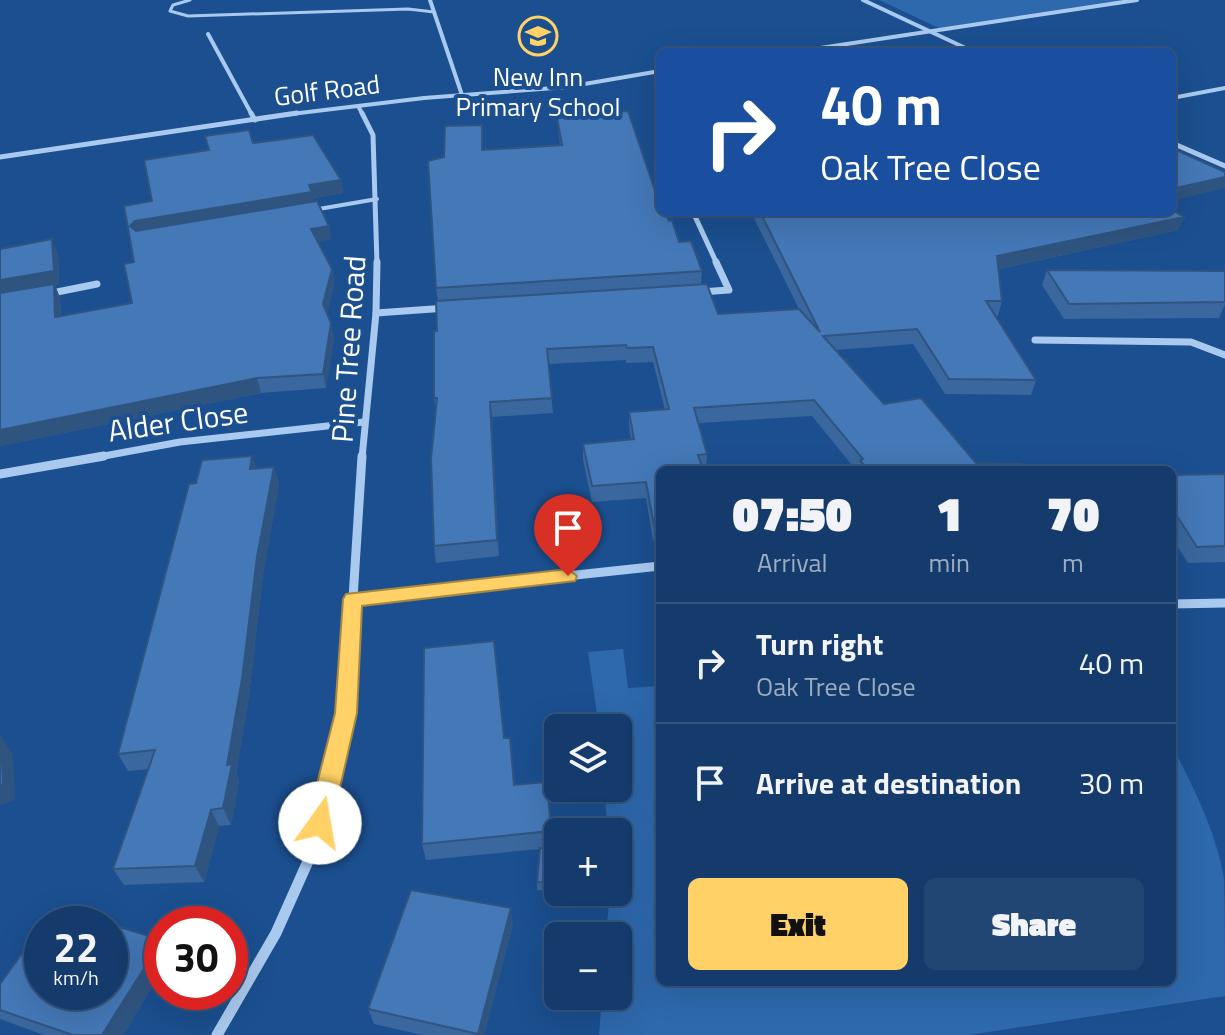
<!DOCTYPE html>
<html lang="en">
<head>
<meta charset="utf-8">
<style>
	body { margin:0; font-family:"Titillium Web",sans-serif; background:#214673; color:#f1f3f6; height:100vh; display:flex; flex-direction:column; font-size:30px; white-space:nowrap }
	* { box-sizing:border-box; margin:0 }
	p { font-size:26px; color:#9dadc1 }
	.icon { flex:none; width:44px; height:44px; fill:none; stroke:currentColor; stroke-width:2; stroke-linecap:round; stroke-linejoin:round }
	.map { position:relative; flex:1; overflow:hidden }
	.sheet { position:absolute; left:656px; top:466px; width:520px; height:520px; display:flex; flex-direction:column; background:#143b6b; border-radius:12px; box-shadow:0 8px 32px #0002,0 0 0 2px #33557e }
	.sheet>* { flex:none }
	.banner { position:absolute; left:656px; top:48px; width:520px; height:168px; border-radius:12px; box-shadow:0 8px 32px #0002,0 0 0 2px #33557e; background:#1a4fa0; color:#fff; overflow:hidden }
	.fabs { position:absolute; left:544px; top:714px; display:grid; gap:16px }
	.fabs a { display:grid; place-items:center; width:88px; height:88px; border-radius:12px; background:#143b6b; box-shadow:0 8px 32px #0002,0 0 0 2px #33557e; font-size:40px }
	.speed { position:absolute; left:24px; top:906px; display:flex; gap:16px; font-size:40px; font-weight:700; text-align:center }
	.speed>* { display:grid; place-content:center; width:104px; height:104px; border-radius:50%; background:#143b6b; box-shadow:0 8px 32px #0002,0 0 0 2px #33557e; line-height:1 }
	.speed small { font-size:20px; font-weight:400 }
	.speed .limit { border:12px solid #d22; background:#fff; color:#111 }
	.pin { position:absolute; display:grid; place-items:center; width:68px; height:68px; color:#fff; margin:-82px -34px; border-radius:50% 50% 50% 0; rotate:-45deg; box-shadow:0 0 8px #0007 }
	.pin .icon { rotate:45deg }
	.me { position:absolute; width:88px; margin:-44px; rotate:13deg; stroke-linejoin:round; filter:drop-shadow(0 0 6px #0008) }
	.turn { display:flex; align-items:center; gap:28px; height:168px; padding:0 32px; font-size:36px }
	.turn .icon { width:104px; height:104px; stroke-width:2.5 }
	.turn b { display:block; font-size:56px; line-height:68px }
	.eta { display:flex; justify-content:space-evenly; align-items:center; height:136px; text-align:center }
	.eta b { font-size:48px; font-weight:800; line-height:56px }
	.action { display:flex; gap:16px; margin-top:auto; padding:16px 32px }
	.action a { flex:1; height:92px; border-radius:12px; background:#ffd166; color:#111; font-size:32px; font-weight:800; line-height:92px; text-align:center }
	.action a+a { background:#214673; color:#f1f3f6 }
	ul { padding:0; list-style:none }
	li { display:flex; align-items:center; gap:24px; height:120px; padding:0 32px; border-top:2px solid #33557e }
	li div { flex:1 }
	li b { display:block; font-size:30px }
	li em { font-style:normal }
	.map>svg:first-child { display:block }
	.green { fill:#2e69ad }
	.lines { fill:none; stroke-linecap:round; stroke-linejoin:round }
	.lane-far1 { stroke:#a9c9ee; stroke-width:3 }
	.lane { stroke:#a9c9ee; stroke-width:4 }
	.street-far4 { stroke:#a9c9ee; stroke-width:4 }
	.street-far3 { stroke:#a9c9ee; stroke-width:5 }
	.street-far2 { stroke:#a9c9ee; stroke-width:7 }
	.street-far1 { stroke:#a9c9ee; stroke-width:9 }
	.street { stroke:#a9c9ee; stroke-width:11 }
	.wall { fill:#3a679d }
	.shaded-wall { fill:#305480 }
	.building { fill:#4478b7; stroke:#305480; stroke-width:2 }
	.route { fill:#ffd166; stroke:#a68842; stroke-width:2 }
	.labels { text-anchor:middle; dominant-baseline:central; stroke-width:8; stroke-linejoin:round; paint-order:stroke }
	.far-poi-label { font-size:26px; fill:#fff; stroke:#1b4f8f }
	.far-street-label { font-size:26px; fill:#fff; stroke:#1b4f8f }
	.street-label { font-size:30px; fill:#fff; stroke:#1b4f8f }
</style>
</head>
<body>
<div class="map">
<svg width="1225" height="1035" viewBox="0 0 1225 1035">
	<rect width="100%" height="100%" fill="#1b4f8f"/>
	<g class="green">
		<path d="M879 0H1137L941 29Z"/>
		<path d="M623 649 628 688 660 686V982H1172V746C1194 788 1216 832 1224 878 1225 915 1225 958 1225 996L969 1035H599L602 996H618V936H606L610 892H618V832H608L604 788H618V728H599L588 652Z"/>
	</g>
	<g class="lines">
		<path class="lane-far1" d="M190 0 173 5 170 11 188 16 408 9 434 12"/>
		<path class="lane" d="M313 210 377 199"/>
		<g class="street-far4">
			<path d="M430 0 462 95"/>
			<path d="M863 0 974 52"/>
			<path d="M208 34 252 115"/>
			<path d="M794 52 1137 0"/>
			<path d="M1172 98 1225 88"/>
			<path d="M358 106 363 115"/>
			<path d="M283 115 424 98 567 87 660 71"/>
		</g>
		<g class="street-far3">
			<path d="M251 113 255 120"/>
			<path d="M362 113 373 135 377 264"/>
			<path d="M658 137 660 140"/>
			<path d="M1172 143 1225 166"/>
			<path d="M0 157 297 113"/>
			<path d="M693 212 717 264"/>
		</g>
		<g class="street-far2">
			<path d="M700 292 729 290 716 262"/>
			<path d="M47 294 97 284"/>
			<path d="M376 313 447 308"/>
			<path d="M1035 340 1191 342 1225 355"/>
			<path d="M93 458 180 442 364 422"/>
			<path d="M362 458 376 313 377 262"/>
		</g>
		<g class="street-far1">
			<path d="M0 474 104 456"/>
			<path d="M353 599 660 566"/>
			<path d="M1172 604 1225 603"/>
			<path d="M346 709 362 456"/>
		</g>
		<path class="street" d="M217 1035 276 933 313 850 346 707"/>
	</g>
	<g class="wall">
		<path d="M557 118 660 205 679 242 702 271 701 284 718 314 799 309 751 212H1172L1184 217 1178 230 999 269 1002 301 998 316H995L1036 380 1031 395 945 394 913 344 836 350 884 404 976 463 1024 470H856L812 416 699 423 707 454 706 470H660V540L653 541 646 498 592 502 583 460V444L631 439 629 427V412L665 410 653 362 626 363V360L548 364 553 413 492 417 499 556 436 563 434 546 436 410 434 398 438 301 436 288 444 157 482 125 483 150 560 145Z"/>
		<path d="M253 143 341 180 343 193 314 198V201L329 226 331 239 317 242 332 269 334 283 327 314 331 323 334 338 326 388 261 393 0 446 58 253 59 284 55 285 60 298 61 316 132 303 134 262 152 201Z"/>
		<path d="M1047 270 1225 271V304L1219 318 1064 319 1042 285Z"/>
		<path d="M252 456 256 468 274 467 279 484 263 574 249 696 236 773 239 781 231 825 219 826 204 882 124 885 113 869 149 769 128 771 118 754 196 483Z"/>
		<path d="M1225 474V562L1188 563 1172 538V475Z"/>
		<path d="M504 738 515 785 547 782 552 847 558 848V891L537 890V882L540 849 426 860 422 844Z"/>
		<path d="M513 924 484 1035H422L374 1024 368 1009Z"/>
		<path d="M162 940V971L123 1035H44L0 1019V984Z"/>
	</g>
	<g class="shaded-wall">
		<path d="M1225 177V188L1172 201V189Z"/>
		<path d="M341 180 343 193 314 198 315 204 139 234 130 226 135 221Z"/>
		<path d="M1184 217 1178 230 993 270 997 256Z"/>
		<path d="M329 226 331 239 313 243 311 229Z"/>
		<path d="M52 239 58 253 59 284 55 285 60 298 61 331 0 296V280Z"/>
		<path d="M332 269 334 283 326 318 323 304Z"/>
		<path d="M331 323 334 338 326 388 323 374Z"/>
		<path d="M257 378 261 393 0 446V430Z"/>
		<path d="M490 402 492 417 499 556 497 540Z"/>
		<path d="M252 456 258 473 250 469Z"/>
		<path d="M274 467 279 484 263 574 249 696 236 773 239 781 231 825 223 808 227 765 257 557Z"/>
		<path d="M1 737 13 754 15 800 0 805Z"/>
		<path d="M211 810 219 826 204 882 195 866Z"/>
		<path d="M511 908 513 924 484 1035H478Z"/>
		<path d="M162 940V971L123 1035H102Z"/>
	</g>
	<g class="building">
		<path d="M628 111 660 205V212H665L669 221 672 220 679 242 691 241 702 271 436 288 428 161 444 157 445 126 482 125V150L562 145 557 118Z"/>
		<path d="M249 130 253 143 313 135 341 180 309 185 312 192 135 221 130 226 136 231 317 201 329 226 311 229 332 269 323 304 331 323 323 374 257 378 0 430V293L54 284 55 317 132 303 124 264 134 262 124 206 152 201 144 160 209 150 205 136Z"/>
		<path d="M1172 148 1225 172V177L1172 189Z"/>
		<path d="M1172 210 1184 217 997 256 1002 301H986L1036 380 949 379 917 329 823 336 884 404 921 398 976 463 1021 464 1024 470H868L860 460 863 459 814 400 694 408 707 454 698 455 703 470H660V524L654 525 646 482 592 486 583 444 634 439 629 412 669 409 653 347 627 348 626 345 547 349 552 398 490 402 497 540 434 546 431 459 437 398H434V331H437L436 301 707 284 718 314 799 309 820 332 760 212H1172Z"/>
		<path d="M52 239 54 271 0 280V249Z"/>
		<path d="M1047 270 1225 271V302L1069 304Z"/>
		<path d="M252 456 250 469 274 467 257 557 242 679 227 765 232 764 223 808 211 810 195 866 113 869 155 750 118 754 189 484 196 483 202 460Z"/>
		<path d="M1225 474V546L1197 547 1177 516 1172 517V475Z"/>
		<path d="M494 641 504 738H510L514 785 547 782 551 831 422 844 424 648Z"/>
		<path d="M1 737 3 784 0 785V738Z"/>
		<path d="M540 848H558V883L537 882Z"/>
		<path d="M411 890 511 908 478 1034 368 1009Z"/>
		<path d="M55 908 109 924H44Z"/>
		<path d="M110 924 162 940 102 1035H73L0 1010V984L42 926V992H110Z"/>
	</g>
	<path class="route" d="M568 569 577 576 575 581 362 606 357 713 332 823 328 831 320 834 311 831 307 823 335 713 343 599 346 594Z"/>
	<defs>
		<g id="school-ring" transform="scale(2)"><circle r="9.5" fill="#1b4f8f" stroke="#ffd166" stroke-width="1.5"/><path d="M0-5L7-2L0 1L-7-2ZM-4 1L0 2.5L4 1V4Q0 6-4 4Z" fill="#ffd166"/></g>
	</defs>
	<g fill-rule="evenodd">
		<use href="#school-ring" x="538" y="36"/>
	</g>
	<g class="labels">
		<g class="far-poi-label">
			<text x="538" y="76">New Inn<tspan x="538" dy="30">Primary School</tspan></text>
		</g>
		<g class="far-street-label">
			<text transform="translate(327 90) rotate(-7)">Golf Road</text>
		</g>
		<g class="street-label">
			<text transform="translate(348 349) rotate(-86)">Pine Tree Road</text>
			<text transform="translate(178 421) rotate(-8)">Alder Close</text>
		</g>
	</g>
</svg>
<div class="fabs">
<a><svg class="icon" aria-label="layers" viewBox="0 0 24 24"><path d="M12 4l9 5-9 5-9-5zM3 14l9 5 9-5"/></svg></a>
<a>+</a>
<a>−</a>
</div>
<div class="speed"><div>22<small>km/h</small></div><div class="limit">30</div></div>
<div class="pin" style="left:568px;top:576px;background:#d93025"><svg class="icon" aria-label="arrive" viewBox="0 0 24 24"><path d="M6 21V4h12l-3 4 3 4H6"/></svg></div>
<svg class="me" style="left:320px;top:823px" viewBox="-20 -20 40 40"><circle r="19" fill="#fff"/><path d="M0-13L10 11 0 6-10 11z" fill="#ffd166"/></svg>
<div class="banner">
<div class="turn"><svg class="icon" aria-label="right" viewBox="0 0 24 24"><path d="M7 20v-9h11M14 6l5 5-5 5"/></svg><div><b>40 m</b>Oak Tree Close</div></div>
</div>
<section class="sheet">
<div class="eta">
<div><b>07:50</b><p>Arrival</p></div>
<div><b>1</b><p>min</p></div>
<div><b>70</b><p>m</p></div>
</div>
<ul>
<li><svg class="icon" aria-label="right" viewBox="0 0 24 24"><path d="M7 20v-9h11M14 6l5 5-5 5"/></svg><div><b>Turn right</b><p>Oak Tree Close</p></div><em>40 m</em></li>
<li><svg class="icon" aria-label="arrive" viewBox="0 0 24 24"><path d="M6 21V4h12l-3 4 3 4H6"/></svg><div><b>Arrive at destination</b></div><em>30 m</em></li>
</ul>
<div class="action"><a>Exit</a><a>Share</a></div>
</section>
</div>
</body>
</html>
